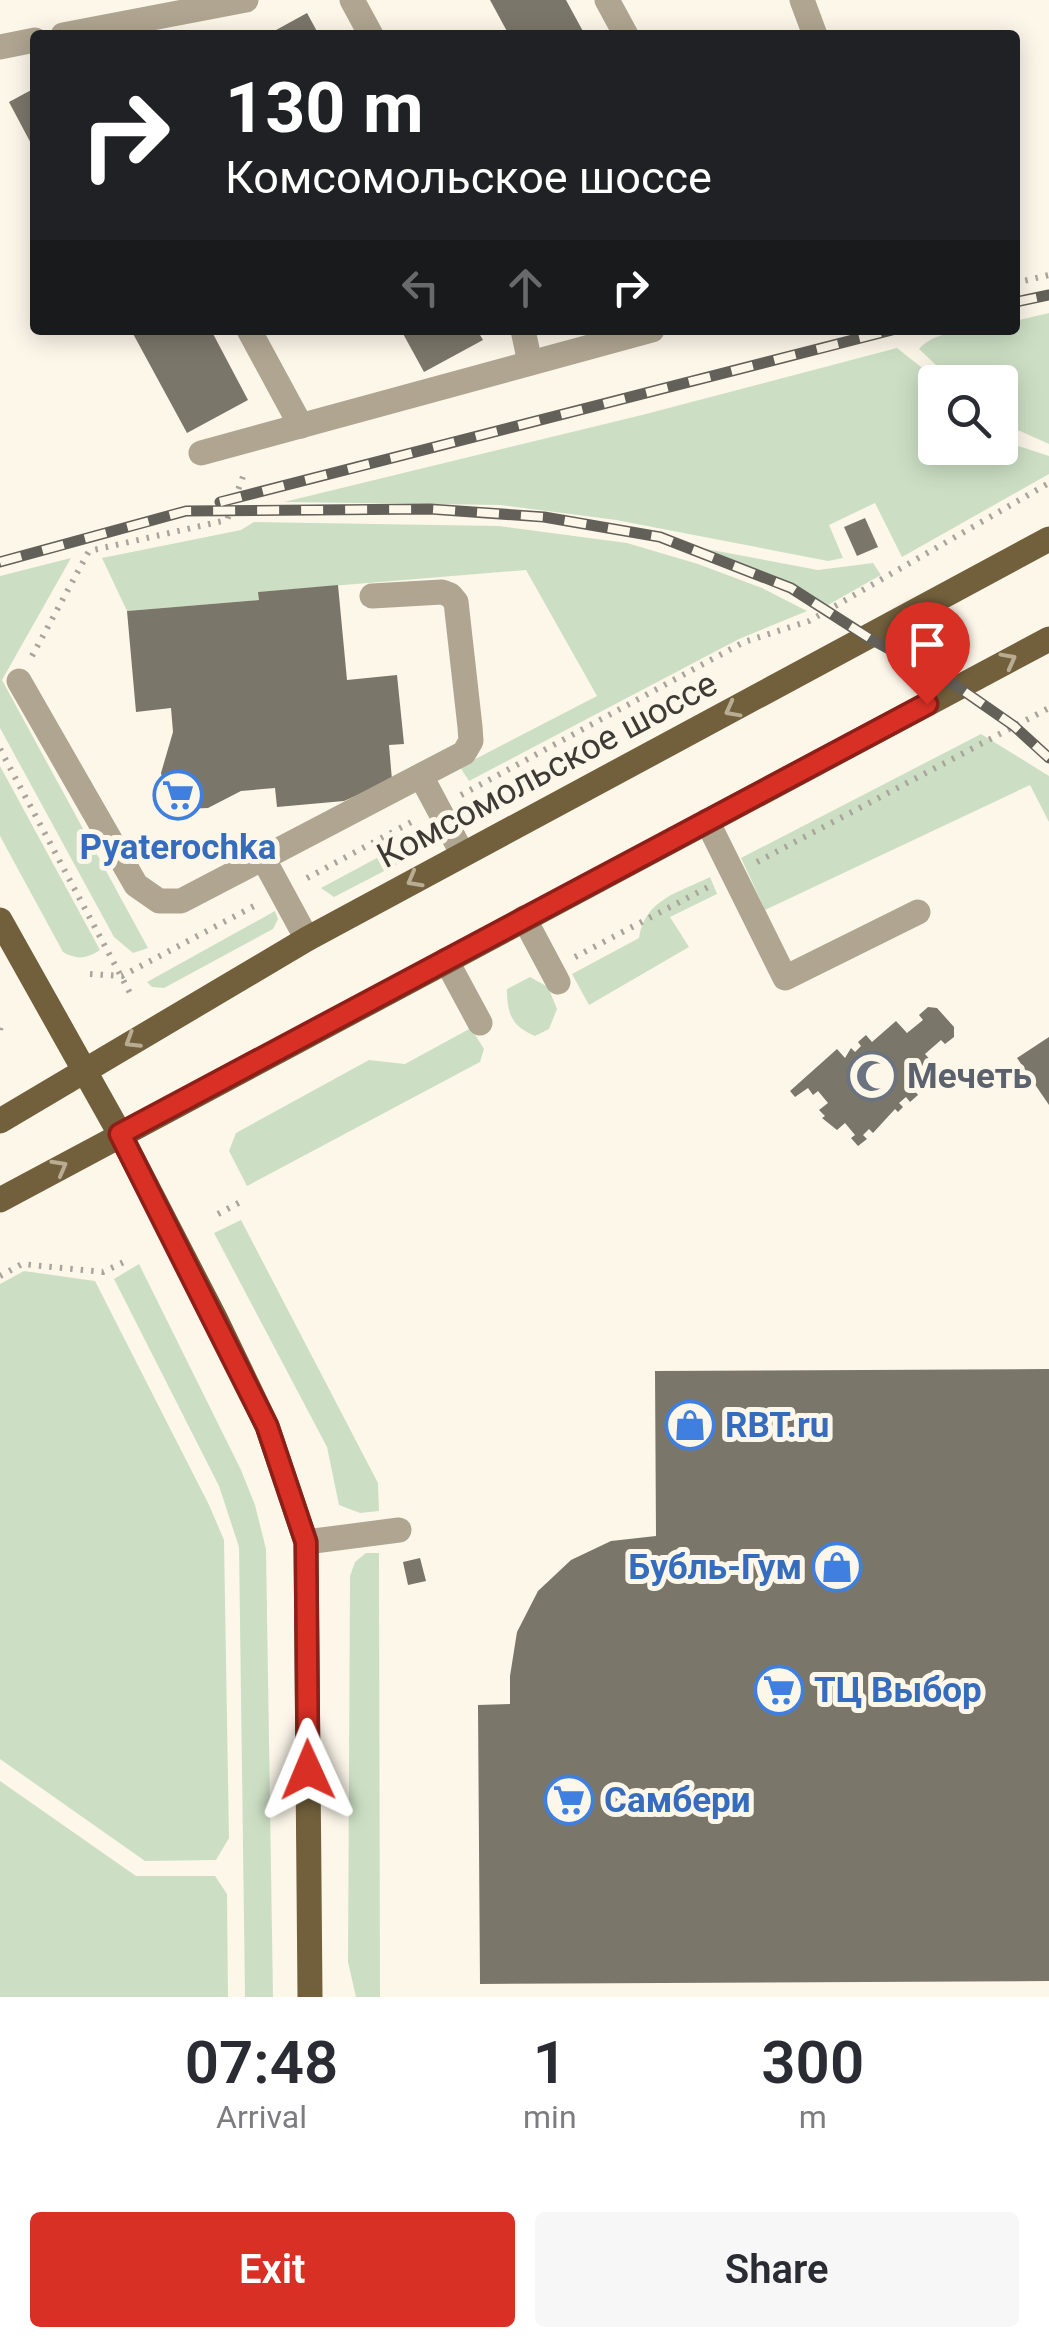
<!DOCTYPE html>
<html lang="en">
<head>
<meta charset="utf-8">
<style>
	body { margin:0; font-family:Roboto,sans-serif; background:#f7f7f7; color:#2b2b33; height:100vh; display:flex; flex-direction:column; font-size:38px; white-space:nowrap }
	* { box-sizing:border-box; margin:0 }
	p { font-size:32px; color:#7c7c81 }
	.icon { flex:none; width:55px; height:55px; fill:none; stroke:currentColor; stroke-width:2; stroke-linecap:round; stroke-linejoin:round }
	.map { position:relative; height:1997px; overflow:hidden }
	.sheet { display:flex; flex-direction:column; background:#fff; flex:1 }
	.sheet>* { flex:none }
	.guide { position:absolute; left:30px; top:30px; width:990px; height:305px; border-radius:10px; box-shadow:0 5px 25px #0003; background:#202124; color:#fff; overflow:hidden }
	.controls { position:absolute; left:918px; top:365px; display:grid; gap:20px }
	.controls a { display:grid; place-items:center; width:100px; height:100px; border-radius:10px; background:#fff; box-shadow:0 5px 25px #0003; font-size:50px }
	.pin { position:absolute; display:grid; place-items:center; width:85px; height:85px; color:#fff; margin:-102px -42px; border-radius:50% 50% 50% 0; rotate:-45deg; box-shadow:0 0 10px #0007 }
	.pin .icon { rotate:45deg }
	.me { position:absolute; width:110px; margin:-55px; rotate:359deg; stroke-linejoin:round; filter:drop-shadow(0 0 8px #0008) }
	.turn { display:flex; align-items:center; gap:35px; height:210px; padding:0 30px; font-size:45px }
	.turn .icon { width:130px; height:130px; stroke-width:2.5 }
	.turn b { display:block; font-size:70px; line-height:85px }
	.lanes { display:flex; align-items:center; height:95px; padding:0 30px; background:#0003; justify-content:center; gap:50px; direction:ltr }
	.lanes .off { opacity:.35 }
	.eta { display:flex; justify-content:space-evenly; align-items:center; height:170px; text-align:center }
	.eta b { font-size:60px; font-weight:600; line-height:70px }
	.action { display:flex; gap:20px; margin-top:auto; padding:20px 30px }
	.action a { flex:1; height:115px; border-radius:10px; background:#d93025; color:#fff; font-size:40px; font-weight:600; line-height:115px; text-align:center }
	.action a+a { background:#f7f7f7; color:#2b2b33 }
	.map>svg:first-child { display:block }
	.green { fill:#ccdfc4 }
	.building { fill:#7b766a }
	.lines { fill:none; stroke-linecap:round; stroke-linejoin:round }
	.path { stroke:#aaa59c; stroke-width:6; stroke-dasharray:2.5 8; stroke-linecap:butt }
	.minor { stroke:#afa591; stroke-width:25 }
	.major { stroke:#72603c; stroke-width:25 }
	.rail-casing { stroke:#636059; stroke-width:11 }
	.rail { stroke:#fdf7ea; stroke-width:8; stroke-dasharray:22; stroke-linecap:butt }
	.oneway { stroke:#b8ac93 }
	.route-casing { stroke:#8d1f18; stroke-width:25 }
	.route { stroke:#d93025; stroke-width:18 }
	.labels { text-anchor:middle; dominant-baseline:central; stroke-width:10; stroke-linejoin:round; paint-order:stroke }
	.street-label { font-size:35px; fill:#3e3b36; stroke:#fdf7ea }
	.shop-label { font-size:35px; font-weight:bold; fill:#366cbe; stroke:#fdf7ea; text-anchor:start }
	.worship-label { font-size:35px; font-weight:bold; fill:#5b616d; stroke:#fdf7ea; text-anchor:start }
</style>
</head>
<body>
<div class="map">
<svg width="1049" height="1997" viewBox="0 0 1049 1997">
	<rect width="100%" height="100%" fill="#fdf7ea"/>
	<g class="green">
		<path d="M1049 313V444L1000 422V382H954L919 349C939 326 986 330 1015 330V321Z"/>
		<path d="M897 348 940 382H935V448H1000V440L1049 456V474L902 557 875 503 829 525 843 558 828 561 616 520 501 505 284 502 642 415Z"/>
		<path d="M254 522 499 526 627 543 698 564 762 588 807 611 739 639 469 781 460 767 597 696 526 570 259 592V600L127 611 102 558 241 530Z"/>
		<path d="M701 548 818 570 873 563 881 575 828 605 785 580Z"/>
		<path d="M71 558 2 680 148 948 133 953 114 937 0 728V576Z"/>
		<path d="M981 734 1049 776V822L1030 785 765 910 741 858Z"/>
		<path d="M0 766 100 950C86 959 77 960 63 952L0 836Z"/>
		<path d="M429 830 425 850 334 897 321 888Z"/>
		<path d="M710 877 717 894 670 917 689 947 589 1005 572 974 639 938C645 899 678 893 710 877Z"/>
		<path d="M275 911 278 919 273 929 164 988 152 987 147 982Z"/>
		<path d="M530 977 548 987 557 1009 549 1029 535 1036C512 1026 507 1015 507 989Z"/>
		<path d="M471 1028 484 1049 480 1062 247 1186 229 1151 236 1133 369 1060 405 1064Z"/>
		<path d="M241 1220 378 1483 379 1511 360 1513 339 1505 327 1447 214 1233Z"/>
		<path d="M139 1264 241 1470 255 1505 266 1549 273 1997H245L239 1547 219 1486 114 1279Z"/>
		<path d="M24 1271 95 1281 209 1505 224 1540 229 1838 216 1860 145 1861 0 1759V1284Z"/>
		<path d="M366 1553H379L380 1997H356L348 1962 350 1576 355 1562Z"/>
		<path d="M0 1781 136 1876H215L227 1894 228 1997H0Z"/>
	</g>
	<g class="building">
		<path d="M490 0H566L585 35H509Z"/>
		<path d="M307 13 319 35H267Z"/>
		<path d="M35 88V151L9 102Z"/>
		<path d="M131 330H211L248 400 187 433Z"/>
		<path d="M401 330H477L483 340 424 372Z"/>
		<path d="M865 518 878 547 857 556 844 527Z"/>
		<path d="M338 585 347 680 397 675 404 744 389 745 392 780 344 801 277 807 275 788 241 791 208 808 184 809 166 796 161 773 173 732 171 708 136 712 127 611 259 600 258 592Z"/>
		<path d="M928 1007 937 1008 954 1027V1037L945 1044 941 1040 925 1054 942 1073 926 1087 920 1080 912 1087 918 1095 910 1102 906 1097 899 1103 903 1107 898 1112 895 1109 873 1133 869 1129 863 1135 867 1139 858 1146 851 1138 855 1135 845 1123 837 1130 822 1118 825 1116 819 1110 828 1103 818 1091 813 1095 808 1088 795 1097 790 1091 837 1049 845 1058 851 1048 855 1052 861 1046 858 1042 866 1035 872 1042 896 1021 907 1033 923 1020 919 1015Z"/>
		<path d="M1049 1037V1105L1017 1058Z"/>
		<path d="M1049 1369V1981L480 1984 478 1705 510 1704V1676L517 1632 538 1591 554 1576 571 1560 611 1541 656 1536 655 1371Z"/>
		<path d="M420 1558 426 1581 408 1585 403 1562Z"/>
	</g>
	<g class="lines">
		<g class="path">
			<path d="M1015 283 1049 275"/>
			<path d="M32 656 89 551 227 520 245 471"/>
			<path d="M0 749 131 995"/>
			<path d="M461 795 744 642 809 621 1049 483"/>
			<path d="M757 862 1049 708"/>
			<path d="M307 878 415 820"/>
			<path d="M575 957 710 886"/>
			<path d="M90 974 122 976 256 905"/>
			<path d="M0 1030 1 1025"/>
			<path d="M218 1214 242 1201"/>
			<path d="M0 1276 22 1264 103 1272 126 1261"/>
		</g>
		<g class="minor">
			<path d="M352 0 371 35"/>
			<path d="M607 0 626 35"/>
			<path d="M802 0 815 35"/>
			<path d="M63 35 246 0"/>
			<path d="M0 47 35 40"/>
			<path d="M249 330 301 426"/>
			<path d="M523 330 530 363"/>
			<path d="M201 453 652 330"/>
			<path d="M19 681 136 885 159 901H181L464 753 471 741 470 727 456 602 450 595 442 592 372 596"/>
			<path d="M421 776 462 853"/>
			<path d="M707 821 785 978 918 912"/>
			<path d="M263 858 307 939"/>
			<path d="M524 918 558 982"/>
			<path d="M446 960 480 1023"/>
			<path d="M306 1542 399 1530"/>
		</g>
		<g class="major">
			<path d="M0 920 120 1134 215 1318 267 1426 306 1542 310 1997"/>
			<path d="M0 1121 307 939 1049 539"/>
			<path d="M0 1200 1049 639"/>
		</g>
		<g class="rail-casing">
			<g id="rail">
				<path d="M1015 302 1049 295"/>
				<path d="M220 502 892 330"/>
				<path d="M0 562 186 511 430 509 544 517 660 537 791 588 869 638 958 687 1014 726 1049 758"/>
			</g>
		</g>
		<use href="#rail" class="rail"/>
	</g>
	<defs><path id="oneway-chevron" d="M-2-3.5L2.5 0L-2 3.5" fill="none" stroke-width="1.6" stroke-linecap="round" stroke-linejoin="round" transform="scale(2.5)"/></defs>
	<g class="oneway">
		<use href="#oneway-chevron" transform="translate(1009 660) rotate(-28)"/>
		<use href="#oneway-chevron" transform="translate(732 710) rotate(152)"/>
		<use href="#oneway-chevron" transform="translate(414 880) rotate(151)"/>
		<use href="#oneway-chevron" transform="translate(132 1041) rotate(148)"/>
		<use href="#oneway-chevron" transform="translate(60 1167) rotate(-29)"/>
	</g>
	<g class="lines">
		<g class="route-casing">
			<path id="route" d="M308 1770 306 1542 267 1426 120 1134 927 704"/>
		</g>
		<use href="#route" class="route"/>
	</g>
	<defs>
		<g id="supermarket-ring" transform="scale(2.5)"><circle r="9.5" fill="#fdf7ea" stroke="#3f7fe0" stroke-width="1.5"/><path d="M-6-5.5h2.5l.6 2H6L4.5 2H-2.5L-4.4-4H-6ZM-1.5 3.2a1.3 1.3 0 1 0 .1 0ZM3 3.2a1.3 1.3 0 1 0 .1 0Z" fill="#3f7fe0"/></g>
		<g id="mosque-ring" transform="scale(2.5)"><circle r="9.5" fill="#fdf7ea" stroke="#6b7280" stroke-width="1.5"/><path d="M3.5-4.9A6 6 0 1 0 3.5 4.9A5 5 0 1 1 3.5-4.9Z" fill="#6b7280"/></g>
		<g id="shop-ring" transform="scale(2.5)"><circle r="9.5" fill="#fdf7ea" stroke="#3f7fe0" stroke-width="1.5"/><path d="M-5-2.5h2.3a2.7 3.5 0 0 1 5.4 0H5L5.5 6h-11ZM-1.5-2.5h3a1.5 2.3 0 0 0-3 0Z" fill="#3f7fe0"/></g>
	</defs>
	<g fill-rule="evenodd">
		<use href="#supermarket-ring" x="178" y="795"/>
		<use href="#mosque-ring" x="872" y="1076"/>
		<use href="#shop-ring" x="690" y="1425"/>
		<use href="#shop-ring" x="837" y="1567"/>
		<use href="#supermarket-ring" x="779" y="1690"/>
		<use href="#supermarket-ring" x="569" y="1800"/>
	</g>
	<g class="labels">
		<g class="street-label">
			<text transform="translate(547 770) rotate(-28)">Комсомольское шоссе</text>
		</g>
		<g class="shop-label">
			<text x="178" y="847" text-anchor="middle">Pyaterochka</text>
			<text x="725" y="1425">RBT.ru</text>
			<text x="802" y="1567" text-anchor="end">Бубль-Гум</text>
			<text x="814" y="1690">ТЦ Выбор</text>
			<text x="604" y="1800">Самбери</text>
		</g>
		<g class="worship-label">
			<text x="907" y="1076">Мечеть</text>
		</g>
	</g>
</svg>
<div class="controls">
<a><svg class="icon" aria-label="search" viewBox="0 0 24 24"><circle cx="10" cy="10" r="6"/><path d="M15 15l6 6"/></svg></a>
</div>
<div class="pin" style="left:927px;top:704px;background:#d93025"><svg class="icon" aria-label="arrive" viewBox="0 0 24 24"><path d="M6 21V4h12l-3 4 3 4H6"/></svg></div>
<svg class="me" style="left:308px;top:1770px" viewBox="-20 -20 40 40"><path d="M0-17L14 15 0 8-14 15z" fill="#d93025" stroke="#fff" stroke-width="4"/></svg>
<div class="guide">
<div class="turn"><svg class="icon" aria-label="right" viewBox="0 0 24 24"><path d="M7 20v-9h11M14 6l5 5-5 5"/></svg><div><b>130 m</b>Комсомольское шоссе</div></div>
<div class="lanes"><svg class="icon off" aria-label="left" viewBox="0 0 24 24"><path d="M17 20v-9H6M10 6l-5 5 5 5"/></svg><svg class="icon off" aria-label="ahead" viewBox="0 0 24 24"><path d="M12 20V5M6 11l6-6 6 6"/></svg><svg class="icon" aria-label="right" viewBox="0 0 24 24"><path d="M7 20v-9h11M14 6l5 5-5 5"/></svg></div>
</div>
</div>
<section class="sheet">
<div class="eta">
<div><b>07:48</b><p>Arrival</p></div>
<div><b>1</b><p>min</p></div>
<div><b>300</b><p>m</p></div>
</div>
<div class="action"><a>Exit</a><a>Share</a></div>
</section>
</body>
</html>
